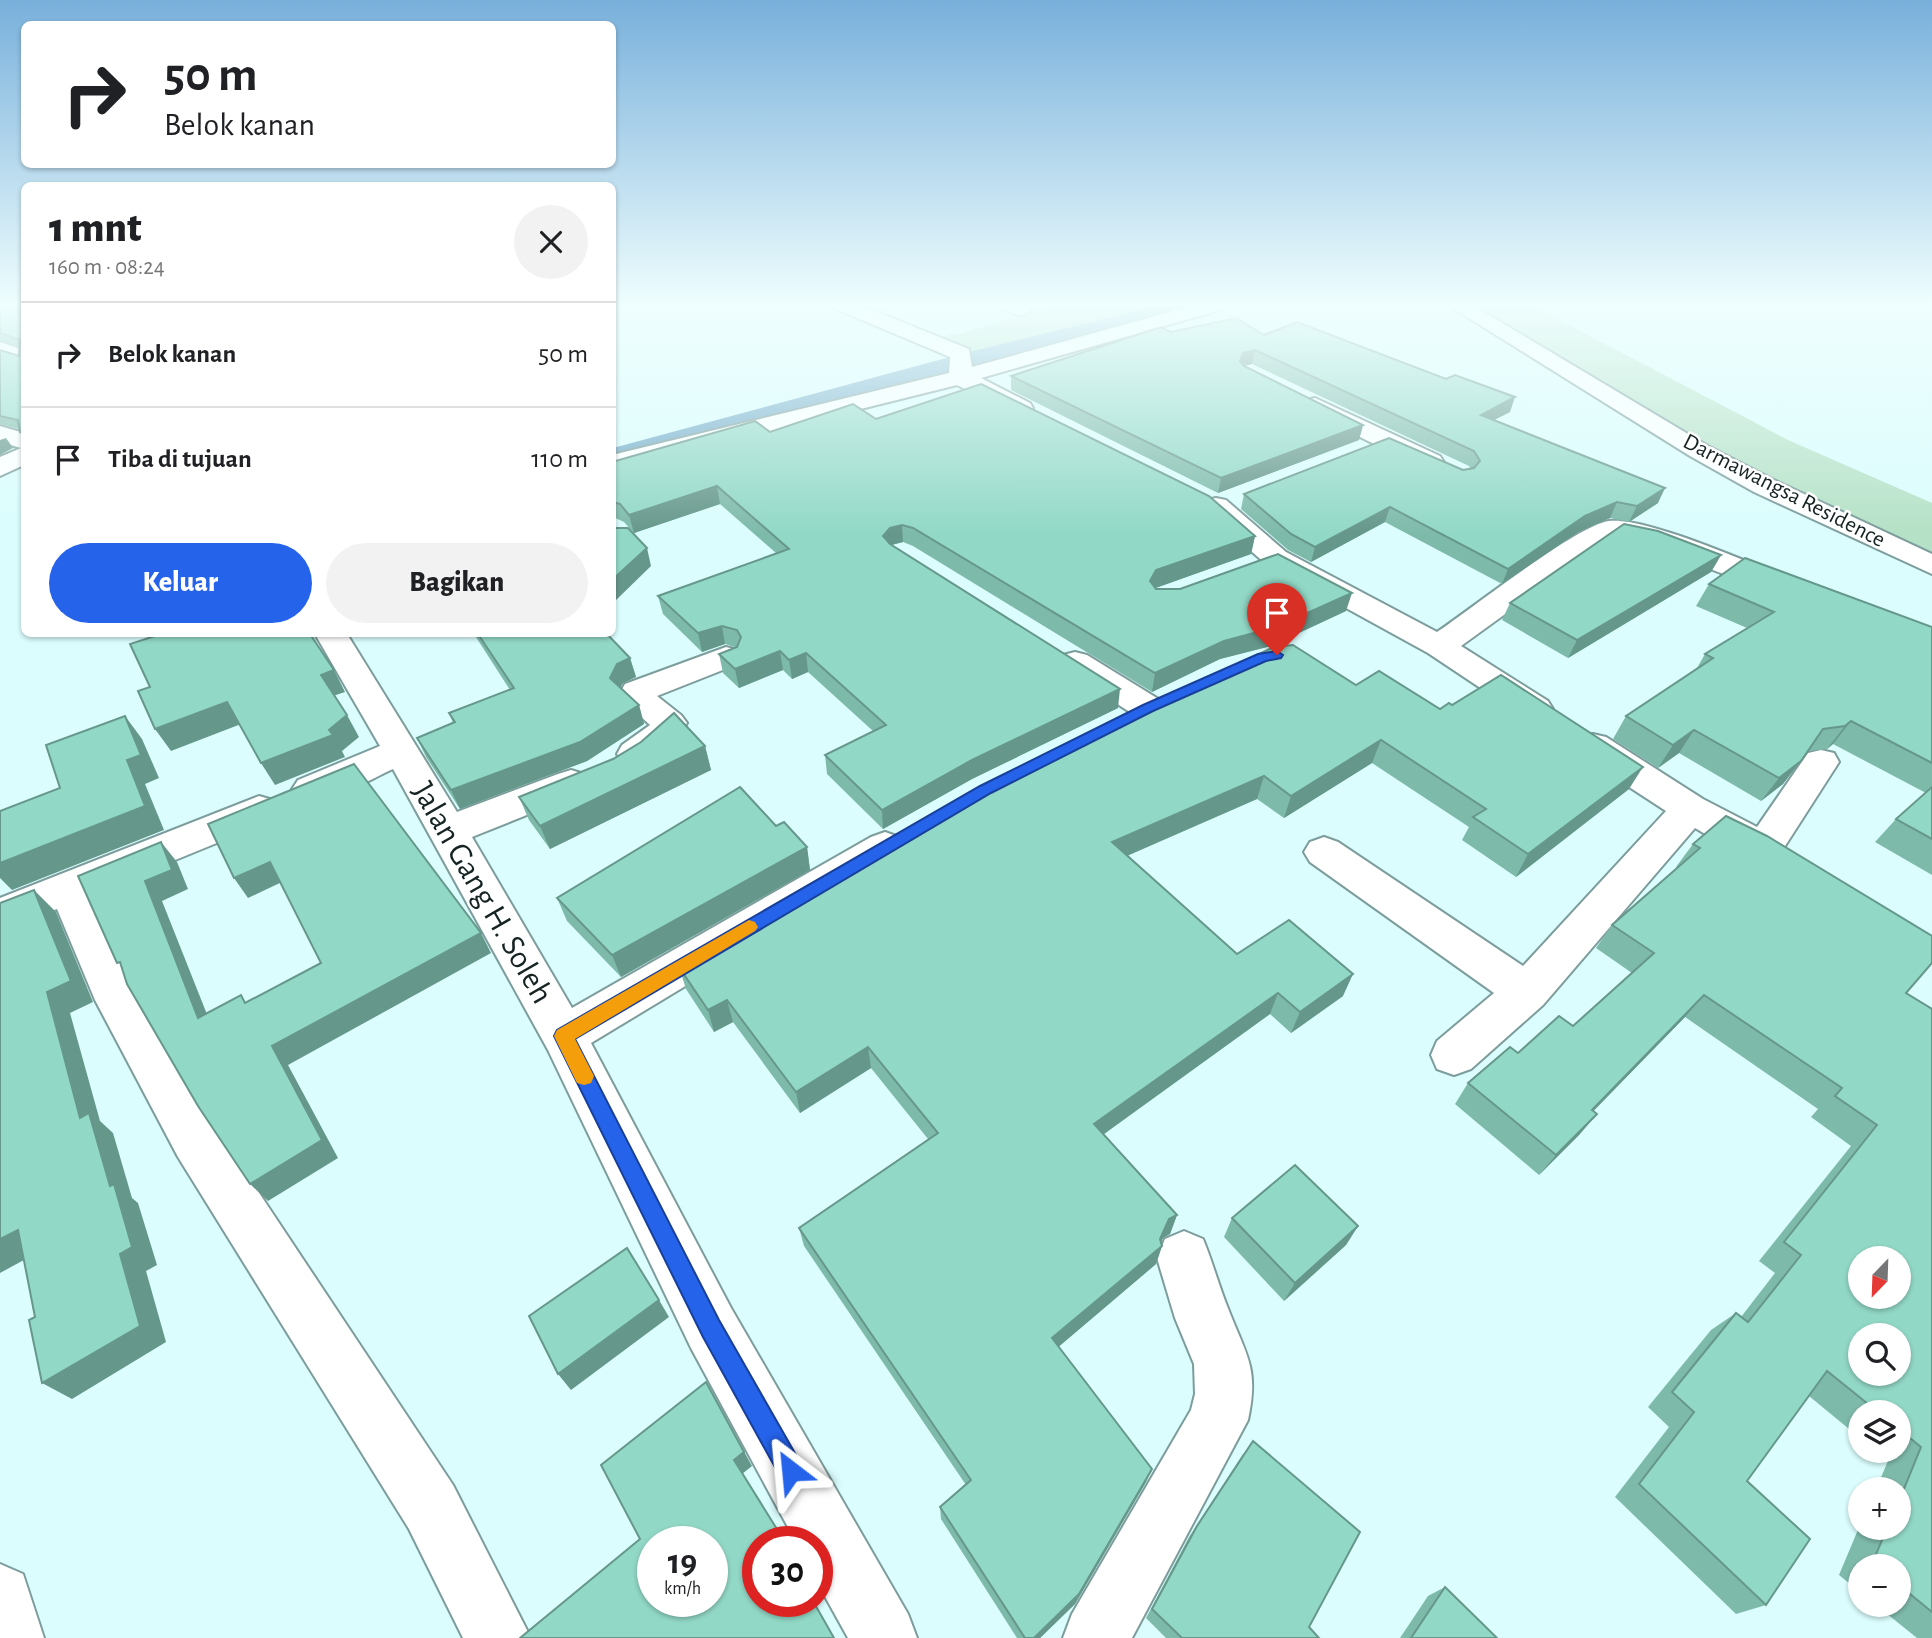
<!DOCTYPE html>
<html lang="id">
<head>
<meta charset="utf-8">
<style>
	body { margin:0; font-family:"Alegreya Sans",sans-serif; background:#f2f2f2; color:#202124; height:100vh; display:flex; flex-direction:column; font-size:26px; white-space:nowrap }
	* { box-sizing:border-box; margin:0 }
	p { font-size:23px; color:#757577 }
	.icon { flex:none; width:38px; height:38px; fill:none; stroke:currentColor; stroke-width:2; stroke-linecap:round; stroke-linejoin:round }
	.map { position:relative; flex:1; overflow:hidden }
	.drawer { position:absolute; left:21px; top:182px; width:595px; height:455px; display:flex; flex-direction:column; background:#fff; border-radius:10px; box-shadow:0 2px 5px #0004 }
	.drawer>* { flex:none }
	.guide { position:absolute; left:21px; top:21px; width:595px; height:147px; border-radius:10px; box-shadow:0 2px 5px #0004; background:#fff; color:#202124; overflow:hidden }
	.needle { width:46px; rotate:203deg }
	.tools { position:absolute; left:1848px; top:1246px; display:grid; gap:14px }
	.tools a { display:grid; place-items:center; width:63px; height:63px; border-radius:50%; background:#fff; box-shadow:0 2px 5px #0004; font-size:35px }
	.speed { position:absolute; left:637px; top:1526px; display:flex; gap:14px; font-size:35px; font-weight:700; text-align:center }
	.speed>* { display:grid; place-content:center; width:91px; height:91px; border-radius:50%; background:#fff; box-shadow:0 2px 5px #0004; line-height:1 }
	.speed small { font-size:18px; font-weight:400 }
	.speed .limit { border:10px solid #d22; background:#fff; color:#111 }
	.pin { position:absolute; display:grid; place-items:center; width:60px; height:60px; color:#fff; margin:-72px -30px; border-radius:50% 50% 50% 0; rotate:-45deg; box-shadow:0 0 7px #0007 }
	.pin .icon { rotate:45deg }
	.me { position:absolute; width:77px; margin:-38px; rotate:331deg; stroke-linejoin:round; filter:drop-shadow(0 0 5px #0008) }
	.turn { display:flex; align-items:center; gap:24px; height:147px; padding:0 28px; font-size:32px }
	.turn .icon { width:91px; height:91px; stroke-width:2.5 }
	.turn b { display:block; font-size:49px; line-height:60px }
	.round { display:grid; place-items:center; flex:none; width:74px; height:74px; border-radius:37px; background:#f2f2f2 }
	.summary { display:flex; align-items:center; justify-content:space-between; height:119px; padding:0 28px }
	h1 { font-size:42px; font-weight:800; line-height:52px }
	.button { display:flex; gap:14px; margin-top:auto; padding:14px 28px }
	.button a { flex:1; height:80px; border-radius:42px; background:#2563eb; color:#fff; font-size:28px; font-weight:800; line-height:80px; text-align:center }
	.button a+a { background:#f2f2f2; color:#202124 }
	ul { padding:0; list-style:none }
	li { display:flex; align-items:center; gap:21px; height:105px; padding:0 28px; border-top:2px solid #e0e0e0 }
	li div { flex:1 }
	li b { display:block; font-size:26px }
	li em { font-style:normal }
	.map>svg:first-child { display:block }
	.green { fill:#b5e1c6 }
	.water { fill:#71a9c8 }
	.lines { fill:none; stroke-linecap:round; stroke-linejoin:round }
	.street-casing { stroke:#7d9c9c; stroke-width:4 }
	.street { fill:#fff; fill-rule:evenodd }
	.wall { fill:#7ebaaa }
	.shaded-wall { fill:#66978b }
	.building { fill:#92d8c6; stroke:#66978b; stroke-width:2; fill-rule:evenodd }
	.route { fill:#2563eb; stroke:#184099; stroke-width:2 }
	.slow { fill:#f59e0b }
	.labels { text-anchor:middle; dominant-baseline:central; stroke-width:5; stroke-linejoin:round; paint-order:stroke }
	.far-street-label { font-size:23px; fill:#162323; stroke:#fff }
	.near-street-label { font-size:33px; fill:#162323; stroke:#fff }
</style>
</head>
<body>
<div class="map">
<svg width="1932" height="1638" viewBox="0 0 1932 1638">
	<rect width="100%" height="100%" fill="#dbfdfd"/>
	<g class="green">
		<path d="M1055 305H1160L961 354 929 339 963 333Z"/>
		<path d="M1458 305H1531L1788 440 1932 503V565L1644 417Z"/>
	</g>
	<path class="water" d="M1160 305H1217L613 463V448L961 354Z"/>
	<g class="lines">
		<g class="street-casing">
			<g id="street">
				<path d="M833 305H860L969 349 972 367 1195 305H1227L1224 309 981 378 1030 403 1033 408 1030 413H1012L957 385 612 471V455L949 373 950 357 836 309Z"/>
				<path d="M998 305H1026L1031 310 1021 316 1001 309Z"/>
				<path d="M1448 305H1472L1708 446 1774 480 1932 554V574L1754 492 1690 456Z"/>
				<path d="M0 342 24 350V364L0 356Z"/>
				<path d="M1315 398 1440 456 1444 462 1440 468H1422L1306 410 1303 405 1306 400Z"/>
				<path d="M0 426 24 433V465L0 476V457L21 448 0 442Z"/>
				<path d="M1216 498 1226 500 1286 552 1437 632C1470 610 1577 525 1609 521 1645 516 1754 565 1793 580L1797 586 1793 592 1782 595 1771 592 1636 541 1615 538 1599 546 1461 646 1548 701 1553 709 1548 717 1536 720 1524 717 1428 653 1266 564 1206 512 1202 506 1206 500Z"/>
				<path d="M315 634H347L457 812 558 774 571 770 584 774 590 783 584 792 472 837 572 1008 871 837 885 832 899 837 905 847 899 857 591 1043 731 1308 908 1614 917 1638H848L817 1582V1542H796L691 1348 548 1050 393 769C366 781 327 807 298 798L292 789 298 780 380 746Z"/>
				<path d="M726 647 738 650 742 657 738 664 657 696 681 715 687 723C672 746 651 771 622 763L617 754 622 745 650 725 618 696 625 684Z"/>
				<path d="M1075 652 1087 655 1160 700 1165 708 1160 716 1148 719 1136 716 1063 669 1058 662 1063 655Z"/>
				<path d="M1593 734 1606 737 1703 799 1757 827 1808 753 1821 750 1834 753 1839 762 1778 857C1749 866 1720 842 1695 828L1543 1005 1471 1069 1454 1075 1437 1069 1431 1055 1437 1041 1494 993 1310 862 1304 852 1310 842 1324 837 1338 842 1523 966 1666 811 1580 755 1575 746 1580 737Z"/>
				<path d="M259 796 273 800 278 810 273 820 92 894 136 991 214 1125 453 1485 531 1638H463L409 1529 178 1157 95 1000 57 909 0 931V898Z"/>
				<path d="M1184 1231 1203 1239C1213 1263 1219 1287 1229 1311 1247 1357 1259 1368 1248 1420L1132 1638H1063L1072 1614 1191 1410 1195 1394 1194 1364 1175 1318 1157 1258 1165 1239Z"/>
				<path d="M0 1564 23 1574 44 1638H0Z"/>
			</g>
		</g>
		<use href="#street" class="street"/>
	</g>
	<g class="wall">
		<path d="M0 305H24L19 429 0 424V350L19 356 20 348 0 340Z"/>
		<path d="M1171 332 1264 335 1510 412 1494 420 1658 503 1629 522 1610 518 1578 532 1502 584 1385 522 1311 562 1288 550 1241 509 1244 494 1463 470 1470 468 1469 466 1252 364 1244 366 1363 425 1359 440 1218 493 1011 390V376Z"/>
		<path d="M876 419 1255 536 1251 554 1155 588 1156 589 1346 611 1271 646 1220 659 1152 692 913 546 903 542 892 545 1118 708 972 779 883 829 827 774 825 755 873 731 808 672 792 679 783 670 739 688 723 673 719 654 735 647 725 644 702 652 663 614 658 596 776 553 720 504 634 533 624 522 613 517 612 462 770 432Z"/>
		<path d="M1721 555 1711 572 1568 658 1502 620 1510 603Z"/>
		<path d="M1709 584 1932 627V875L1875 842 1896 819 1926 793 1833 744 1827 749 1808 751 1783 784 1761 801 1679 753 1658 768 1613 739 1626 716 1696 670 1705 654 1747 628 1696 606Z"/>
		<path d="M474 634H607L630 658 636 677 623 683 620 687 639 705 644 724 587 761 460 809 426 757 417 738 453 723 449 713 510 690Z"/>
		<path d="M1356 685 1440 709 1629 789 1516 877 1462 840 1469 827 1372 763 1284 818 1257 799 1127 856 1237 954 1343 996 1291 1033 1270 1014 1104 1134 1177 1215 1170 1234 1163 1238 1161 1242 1162 1246 1156 1264 1058 1347 1152 1469 1146 1482 1075 1604 1040 1638H1017L941 1519 940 1507 966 1485 804 1246 799 1228 928 1139 871 1068 800 1113 733 1022 714 1032 686 989 679 967Z"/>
		<path d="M705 746 711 770 550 849 529 820 519 797Z"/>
		<path d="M1726 816 1906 993 1932 1009V1638H1917L1876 1605H1899V1566H1860V1592L1839 1575 1860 1525V1528H1899V1489H1876L1888 1461 1875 1451H1899V1412H1860V1438L1809 1396 1747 1481 1766 1605 1736 1614 1615 1497 1669 1427 1648 1407 1711 1330 1736 1313 1741 1317 1775 1273 1759 1261 1851 1146 1811 1117 1818 1109 1685 1017 1593 1111 1597 1114 1579 1135 1539 1175 1455 1104 1468 1083 1518 1053 1573 1026 1632 973 1596 948 1612 925 1678 868 1676 867 1693 844Z"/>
		<path d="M776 826 807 847 810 870 621 977 567 921 557 898Z"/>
		<path d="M1232 1218 1358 1226 1346 1245 1284 1301 1224 1237Z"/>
		<path d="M1243 1454 1309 1627 1319 1638H1166L1146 1618 1189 1537Z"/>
		<path d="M1445 1587 1497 1638H1400L1428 1596Z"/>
	</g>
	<g class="shaded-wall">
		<path d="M1255 350 1252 364 1241 367 1240 361 1243 353Z"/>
		<path d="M1515 397 1510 412 1476 429 1481 415Z"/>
		<path d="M1363 425 1359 440 1218 493 1221 478Z"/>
		<path d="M24 430V440L20 432Z"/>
		<path d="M6 438 13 448 0 455V440Z"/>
		<path d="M717 486 720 504 634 533 629 515Z"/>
		<path d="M1665 488 1658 503 1629 522 1637 506Z"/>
		<path d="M1617 502 1610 518 1578 532 1502 584 1508 569 1585 516Z"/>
		<path d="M1390 507 1385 522 1311 562 1315 547Z"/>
		<path d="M902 525 903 542 891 545 883 536 890 528Z"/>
		<path d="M1255 536 1251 554 1153 589 1150 581 1156 570Z"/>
		<path d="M647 548 651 566 612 604V580Z"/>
		<path d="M1721 555 1711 572 1568 658 1577 640Z"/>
		<path d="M1352 593 1346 611 1271 646 1220 659 1152 692 1155 673 1224 641Z"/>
		<path d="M722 626 725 644 702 652 698 633Z"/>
		<path d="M780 651 783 670 739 688 735 669Z"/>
		<path d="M806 653 808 672 792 679 789 660Z"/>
		<path d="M630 658 636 677 623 683 615 696 610 678 617 664Z"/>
		<path d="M334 670 345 692 333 696 321 675Z"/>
		<path d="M1120 689 1118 708 972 779 883 829 882 810 972 760Z"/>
		<path d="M227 702 241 724 171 751 155 729Z"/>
		<path d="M639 705 644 724 587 761 460 809 451 790Z"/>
		<path d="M347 715 359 737 342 751 345 757 275 785 261 763 329 730Z"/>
		<path d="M125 716 142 739 159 778 145 784 164 830 12 890 0 878V863L127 760Z"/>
		<path d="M1851 721 1833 744 1827 749 1845 726Z"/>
		<path d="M1694 730 1679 753 1658 768 1673 745Z"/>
		<path d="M1381 740 1372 763 1284 818 1291 796Z"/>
		<path d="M705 746 711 770 550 849 540 826Z"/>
		<path d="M1801 761 1783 784 1761 801 1779 778Z"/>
		<path d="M1643 767 1629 789 1516 877 1528 854Z"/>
		<path d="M1264 776 1257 799 1108 864 1112 842Z"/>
		<path d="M161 842 177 862 188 889 162 901 216 1037 198 1018 145 881Z"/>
		<path d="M807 847 810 870 621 977 612 955Z"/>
		<path d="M270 862 284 881 248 898 234 878Z"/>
		<path d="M34 890 56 912 93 1002 70 1013 100 1121 113 1133 132 1198 138 1203 157 1265 146 1271 166 1342 72 1399 42 1383 120 1254 110 1186 80 1118 47 992Z"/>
		<path d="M481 933 491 953 288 1065 338 1158 268 1201 250 1184 272 1046Z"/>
		<path d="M1353 974 1343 996 1291 1033 1300 1012Z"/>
		<path d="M1278 993 1270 1014 1090 1144 1094 1124Z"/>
		<path d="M1704 995 1685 1017 1574 1131 1592 1110Z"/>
		<path d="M727 1000 733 1022 714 1032 708 1010Z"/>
		<path d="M868 1047 871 1068 800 1113 796 1092Z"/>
		<path d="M1597 1114 1579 1135 1539 1175 1556 1155Z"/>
		<path d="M1177 1215 1170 1234 1163 1238 1157 1250 1162 1246 1156 1264 1049 1355 1052 1338 1160 1239 1169 1219Z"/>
		<path d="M1358 1226 1346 1245 1284 1301 1295 1283Z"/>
		<path d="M18 1230 46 1248 0 1273V1239Z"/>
		<path d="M659 1300 669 1317 571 1390 558 1374Z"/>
		<path d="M706 1382 752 1466 742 1474 734 1460Z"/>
		<path d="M1152 1469 1146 1482 1075 1604 1040 1638H1034Z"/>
	</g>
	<g class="building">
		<path d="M0 305H24V430L20 432 18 420 0 416V350L19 356 20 340 0 333Z"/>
		<path d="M1236 318 1264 335 1297 322 1446 379 1455 375 1515 397 1481 415 1665 488 1637 506 1617 502 1585 516 1508 569 1390 507 1315 547 1291 534 1244 494 1389 438 1463 470 1474 468 1480 461 1474 451 1255 350 1243 353 1240 361 1244 366 1363 425 1221 478 1011 376 1161 327 1171 332Z"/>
		<path d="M981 384 1209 496 1255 536 1156 570 1150 581 1156 589H1180L1278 554 1352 593 1276 627 1224 641 1155 673 913 528 902 525 890 528 883 536 890 544 1120 689 972 760 882 810 825 755 886 725 806 653 789 660 780 651 735 669 719 654 737 647 741 637 737 630 722 626 698 633 658 596 789 549 717 486 629 515 620 504 612 502V462L755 421 770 432 853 404 876 419Z"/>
		<path d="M1624 524 1658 531 1721 555 1577 640 1510 603Z"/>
		<path d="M612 528H628L647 548 612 580Z"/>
		<path d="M1745 558 1932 627V763L1851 721 1845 726 1823 729 1801 761 1779 778 1694 730 1673 745 1626 716 1713 658 1705 654 1774 612 1709 584Z"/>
		<path d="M161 634H293L294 635 300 634H310L334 670 321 675 347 715 329 730 333 735 261 763 227 702 155 729 138 691 150 687 130 644Z"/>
		<path d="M478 634H607L630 658 617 664 610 678 639 705 580 742 451 790 417 738 455 722 449 713 514 688Z"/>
		<path d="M1293 645 1356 685 1379 671 1440 709 1449 703 1452 705 1501 675 1643 767 1528 854 1473 817 1486 809 1381 740 1291 796 1264 776 1112 842 1237 954 1289 920 1353 974 1300 1012 1278 993 1094 1124 1177 1215 1169 1219 1160 1239 1162 1246 1052 1338 1152 1469 1079 1594 1034 1638H1025L940 1507 971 1480 799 1228 938 1133 868 1047 796 1092 727 1000 708 1010 679 967 1001 779 1086 735 1274 647Z"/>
		<path d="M674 713 705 746 540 826 519 797 613 759 641 742Z"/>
		<path d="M125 716 141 755 127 760 145 806 0 863V811L60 788 46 745Z"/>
		<path d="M354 764 481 933 272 1046 322 1140 250 1184 198 1106 127 984 120 962 117 963 78 876 161 842 172 870 145 881 198 1018 241 995 245 1003 321 963 270 862 234 878 208 824Z"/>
		<path d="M740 787 776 826 784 822 807 847 612 955 557 898Z"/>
		<path d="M1932 787V839L1896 819Z"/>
		<path d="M1726 816 1767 836 1932 936V963L1906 993 1932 1009V1612L1899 1585V1566H1875L1872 1564 1887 1528H1899V1501L1921 1447 1899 1429V1412H1878L1827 1371 1747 1481 1810 1539 1766 1605 1639 1484 1694 1412 1672 1392 1736 1313 1748 1322 1801 1255 1784 1242 1877 1125 1835 1096 1842 1088 1704 995 1592 1110 1597 1114 1556 1155 1468 1083 1510 1047 1518 1053 1559 1016 1573 1026 1654 953 1612 925 1700 848 1693 844ZM1860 1258H1899V1297H1860ZM1860 1335H1899V1374H1860Z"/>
		<path d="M34 890 71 981 47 992 80 1118 89 1113 110 1186 114 1184 132 1247 120 1254 140 1326 42 1383 29 1320 35 1317 18 1230 0 1239V903Z"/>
		<path d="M1295 1165 1358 1226 1295 1283 1232 1218Z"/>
		<path d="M627 1248 659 1300 558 1374 529 1316Z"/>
		<path d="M706 1382 744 1452 734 1460 785 1542H758V1601H813L834 1638H520L640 1539 601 1465ZM653 1542H712V1601H653Z"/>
		<path d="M1253 1441 1360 1532 1309 1627 1319 1638H1182L1152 1609 1197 1526Z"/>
		<path d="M1445 1587 1497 1638H1411Z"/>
	</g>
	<linearGradient id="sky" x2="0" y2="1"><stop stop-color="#78b0db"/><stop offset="0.57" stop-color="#effefe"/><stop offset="1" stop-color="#effefe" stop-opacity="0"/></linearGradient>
	<rect width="1932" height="534" fill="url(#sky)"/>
	<path class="route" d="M1277 651 1283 655 1281 658 1266 661 1153 711 991 793 575 1039 719 1320 800 1462 803 1471 800 1480 791 1484 782 1480 703 1337 554 1036 557 1030 980 786 1143 705 1258 654Z"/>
	<path class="slow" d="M749 920 755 922 758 927 755 931 575 1039 594 1076 591 1083 584 1085 577 1083 554 1036 557 1030Z"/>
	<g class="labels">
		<g class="far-street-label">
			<text transform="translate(1784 491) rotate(27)">Darmawangsa Residence</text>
		</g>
		<g class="near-street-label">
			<text transform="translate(482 893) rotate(60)">Jalan Gang H. Soleh</text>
		</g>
	</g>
</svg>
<div class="tools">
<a><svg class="needle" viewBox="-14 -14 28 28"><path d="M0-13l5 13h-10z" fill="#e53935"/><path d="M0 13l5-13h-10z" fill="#757577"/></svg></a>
<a><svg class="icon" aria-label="search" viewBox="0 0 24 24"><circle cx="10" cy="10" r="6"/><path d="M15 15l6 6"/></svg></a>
<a><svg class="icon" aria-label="layers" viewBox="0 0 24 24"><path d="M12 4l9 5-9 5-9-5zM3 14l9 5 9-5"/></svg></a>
<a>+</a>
<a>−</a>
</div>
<div class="speed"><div>19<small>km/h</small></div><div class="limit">30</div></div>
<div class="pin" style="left:1277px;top:655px;background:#d93025"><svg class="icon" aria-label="arrive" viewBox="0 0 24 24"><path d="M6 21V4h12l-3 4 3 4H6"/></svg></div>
<svg class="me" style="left:791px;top:1471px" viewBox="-20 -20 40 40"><path d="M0-17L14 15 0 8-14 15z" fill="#2563eb" stroke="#fff" stroke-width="4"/></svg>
<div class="guide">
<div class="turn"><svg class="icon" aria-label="right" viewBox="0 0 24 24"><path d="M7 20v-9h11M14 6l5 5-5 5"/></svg><div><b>50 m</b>Belok kanan</div></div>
</div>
<section class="drawer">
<div class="summary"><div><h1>1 mnt</h1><p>160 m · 08:24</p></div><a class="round"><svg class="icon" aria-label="close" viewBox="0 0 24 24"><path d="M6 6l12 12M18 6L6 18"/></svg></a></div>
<ul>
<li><svg class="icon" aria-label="right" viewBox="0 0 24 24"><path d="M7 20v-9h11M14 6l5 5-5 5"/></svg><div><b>Belok kanan</b></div><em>50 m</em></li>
<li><svg class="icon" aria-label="arrive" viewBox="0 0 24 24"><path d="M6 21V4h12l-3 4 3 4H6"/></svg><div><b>Tiba di tujuan</b></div><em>110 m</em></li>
</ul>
<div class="button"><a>Keluar</a><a>Bagikan</a></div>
</section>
</div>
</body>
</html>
